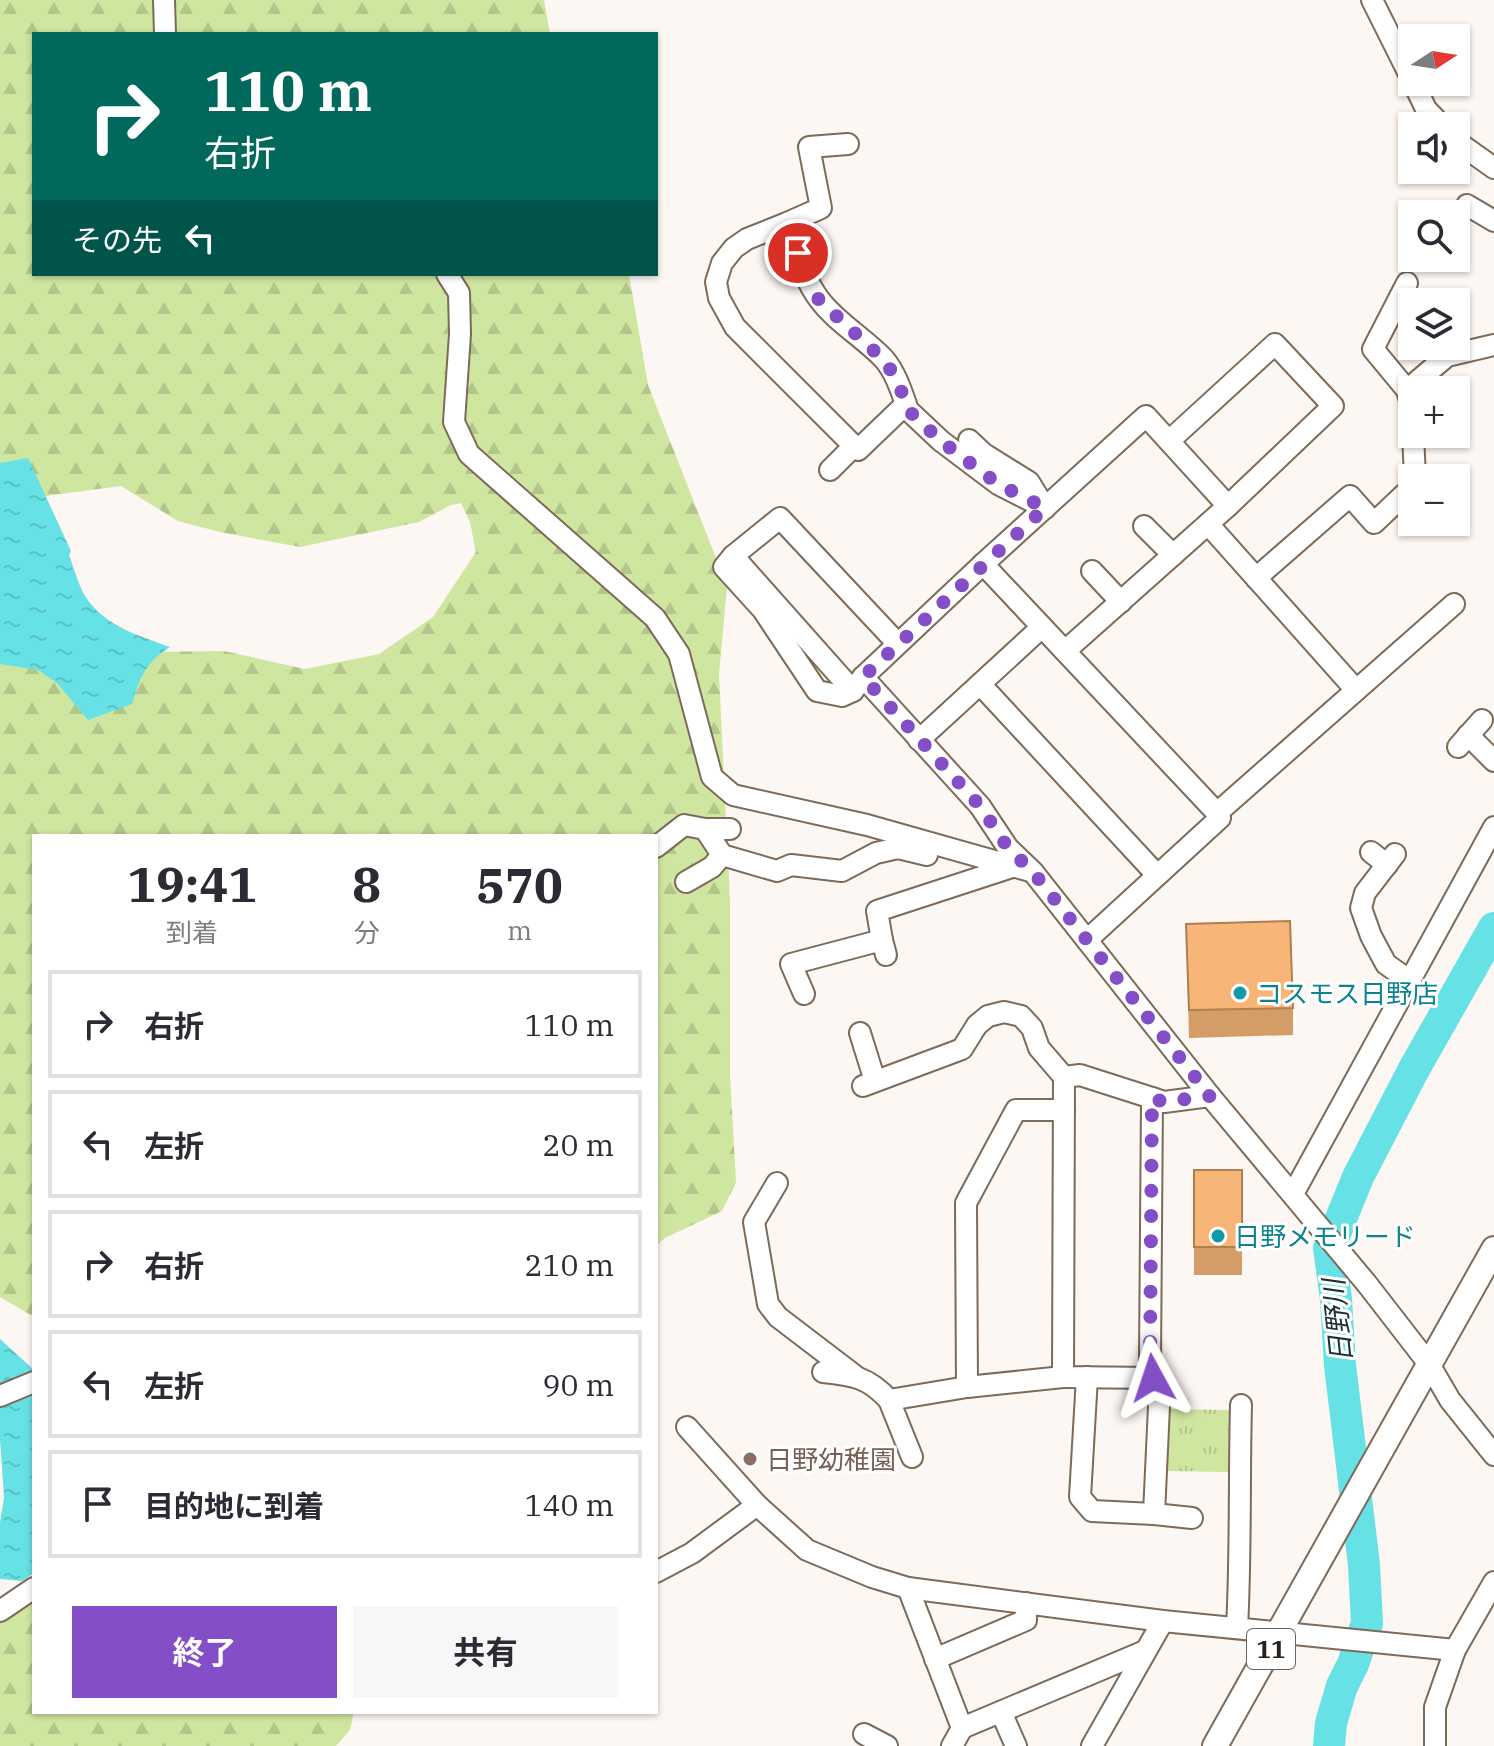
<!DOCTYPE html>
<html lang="ja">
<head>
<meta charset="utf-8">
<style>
	body { margin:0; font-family:"IBM Plex Serif","Noto Sans JP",serif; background:#f7f7f7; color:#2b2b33; height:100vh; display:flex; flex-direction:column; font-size:30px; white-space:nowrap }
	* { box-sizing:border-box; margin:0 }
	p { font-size:26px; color:#7c7c81 }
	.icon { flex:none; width:44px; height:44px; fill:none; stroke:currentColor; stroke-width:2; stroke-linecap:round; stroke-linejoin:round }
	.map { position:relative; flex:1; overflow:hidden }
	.sheet { position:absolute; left:32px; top:834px; width:626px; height:880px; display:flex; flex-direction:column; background:#fff; border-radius:0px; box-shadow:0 2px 6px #0004 }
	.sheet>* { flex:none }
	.hud { position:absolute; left:32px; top:32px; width:626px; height:244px; border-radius:0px; box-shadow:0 2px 6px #0004; background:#00695c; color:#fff; overflow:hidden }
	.needle { width:52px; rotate:78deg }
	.controls { position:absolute; left:1398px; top:24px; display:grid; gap:16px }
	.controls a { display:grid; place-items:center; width:72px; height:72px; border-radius:0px; background:#fff; box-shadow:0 2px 6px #0004; font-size:40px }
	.pin { position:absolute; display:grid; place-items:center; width:68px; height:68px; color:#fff; margin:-34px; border:4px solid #fff; border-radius:50%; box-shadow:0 2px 8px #0007 }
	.me { position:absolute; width:88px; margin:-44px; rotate:355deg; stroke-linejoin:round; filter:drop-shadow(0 0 6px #0008) }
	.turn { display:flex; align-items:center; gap:28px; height:168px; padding:0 40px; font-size:36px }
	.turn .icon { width:104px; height:104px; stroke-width:2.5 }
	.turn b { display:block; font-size:56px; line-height:68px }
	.then { display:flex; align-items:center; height:76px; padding:0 40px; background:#0003; gap:16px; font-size:30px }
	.eta { display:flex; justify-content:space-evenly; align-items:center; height:136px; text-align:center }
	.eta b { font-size:48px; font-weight:700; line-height:56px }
	.cta { display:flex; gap:16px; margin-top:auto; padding:16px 40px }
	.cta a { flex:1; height:92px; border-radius:0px; background:#834ec6; color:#fff; font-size:32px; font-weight:700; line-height:92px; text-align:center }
	.cta a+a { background:#f7f7f7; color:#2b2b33 }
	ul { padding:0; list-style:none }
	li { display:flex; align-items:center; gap:24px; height:108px; margin:0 16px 12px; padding:0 24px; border:4px solid #e1e1e2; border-radius:0px }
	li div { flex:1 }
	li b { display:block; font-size:30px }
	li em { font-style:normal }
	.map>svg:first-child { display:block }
	.grass { fill:url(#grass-tufts) }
	.forest { fill:url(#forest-firs) }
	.water { fill:url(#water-ripples) }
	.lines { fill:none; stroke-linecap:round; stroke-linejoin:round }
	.river { stroke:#66e1e5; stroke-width:32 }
	.minor-casing { stroke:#7d6a59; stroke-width:24 }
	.major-casing { stroke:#7d6a59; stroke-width:28 }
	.minor { stroke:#fff; stroke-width:20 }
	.major { stroke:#fff; stroke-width:24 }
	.wall { fill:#d49c66 }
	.building { fill:#f7b577; stroke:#ad7f53; stroke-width:2 }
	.route { stroke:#834ec6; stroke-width:14; stroke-dasharray:0 25.2 }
	.culture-dot { fill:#0f9aa8; stroke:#fff; stroke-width:3 }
	.education-dot { fill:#8d6e63; stroke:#fff; stroke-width:3 }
	.labels { text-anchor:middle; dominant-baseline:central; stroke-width:6; stroke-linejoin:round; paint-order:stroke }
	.shield { fill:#fff; stroke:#69645f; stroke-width:2 }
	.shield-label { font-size:24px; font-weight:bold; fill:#29211a }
	.culture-label { font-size:26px; fill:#0d838f; stroke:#fff; text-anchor:start }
	.education-label { font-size:26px; fill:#785e54; stroke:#fff; text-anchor:start }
	.water-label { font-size:28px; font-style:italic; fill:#1d3333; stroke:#fff }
</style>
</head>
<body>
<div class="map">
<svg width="1494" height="1746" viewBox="0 0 1494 1746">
	<defs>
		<pattern id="grass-tufts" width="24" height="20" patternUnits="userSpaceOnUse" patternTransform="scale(2)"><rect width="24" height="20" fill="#cfe6a1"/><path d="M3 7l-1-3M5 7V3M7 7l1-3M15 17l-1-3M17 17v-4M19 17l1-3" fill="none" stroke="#b2c58a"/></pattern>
		<pattern id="forest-firs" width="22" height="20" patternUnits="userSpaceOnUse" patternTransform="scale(2)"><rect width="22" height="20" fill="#cfe6a1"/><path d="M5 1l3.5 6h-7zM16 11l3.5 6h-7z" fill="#b2c58a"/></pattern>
		<pattern id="water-ripples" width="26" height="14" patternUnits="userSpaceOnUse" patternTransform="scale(2)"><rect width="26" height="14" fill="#66e1e5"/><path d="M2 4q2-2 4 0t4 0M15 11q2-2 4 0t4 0" fill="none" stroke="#58c1c4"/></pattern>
	</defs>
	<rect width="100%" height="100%" fill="#fcf7f3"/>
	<path class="grass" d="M1166 1409 1229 1410 1228 1472 1165 1471Z"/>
	<g class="forest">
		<path d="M0 0H544L550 34H34V274H629L648 385 727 586 719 675 730 900V1075L736 1182 722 1211 665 1238 656 1246V836H34V1317L0 1297V660L147 652 224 651 305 669 379 654 433 617 476 552 470 522 461 503 451 505 419 522 300 547 220 532 178 521 121 486 23 499 0 483Z"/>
		<path d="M34 1599V1712H354L350 1730 336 1746H0V1607Z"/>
	</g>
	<g class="water">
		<path d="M28 458 71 551 69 555C74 568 78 584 85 596 104 626 140 636 170 647 146 662 140 677 132 704L88 720 57 683 38 670 0 664V463Z"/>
		<path d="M0 1339 34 1370V1573L22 1581 0 1579V1522L4 1498 0 1439Z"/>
	</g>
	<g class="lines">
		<path class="river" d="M1329 1746 1331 1723 1342 1686 1353 1664 1367 1623 1364 1565 1340 1365 1336 1299 1329 1248 1358 1177 1414 1069 1494 928"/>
		<g class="minor-casing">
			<g id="minor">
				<path d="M164 0 165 34"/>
				<path d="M1372 0 1412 80"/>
				<path d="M1413 82 1426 109 1442 126"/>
				<path d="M1456 141 1494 168"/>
				<path d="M1467 205 1494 221"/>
				<path d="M787 223 821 208 809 147 848 144"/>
				<path d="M447 274 459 293 460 334 454 422 469 454 655 618 679 654 712 777 733 795 867 825 1030 871"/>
				<path d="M1407 283 1373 349 1407 390 1412 408"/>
				<path d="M1407 390 1447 356 1494 345"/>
				<path d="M906 404 858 450 735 327 719 298 716 282 722 263 734 248 747 239 787 223C796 248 803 278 819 299 836 322 864 338 884 359 896 373 902 393 908 410L941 441 998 484 1045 508"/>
				<path d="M1413 434 1415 478"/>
				<path d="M969 440 984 454 1029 482 1045 508"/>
				<path d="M1169 441 1275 344 1333 406 1228 506"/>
				<path d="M830 470 854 446"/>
				<path d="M1208 524 1356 690"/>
				<path d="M1144 526 1173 555"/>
				<path d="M733 556 724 567 763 610 817 691 842 696 853 691"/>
				<path d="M1092 571 1121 602"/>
				<path d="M1256 578 1350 496 1374 523 1412 487"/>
				<path d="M898 644 780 518 733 556 853 691 863 677 983 564"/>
				<path d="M1065 651 1228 506 1146 416 983 564 1217 813"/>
				<path d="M863 677 980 806 1008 848 1033 872 1210 1096 1367 1284 1429 1364 1450 1400 1494 1455"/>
				<path d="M980 684 1157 875"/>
				<path d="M1468 735 1494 761"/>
				<path d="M919 740 1042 627"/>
				<path d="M1458 747 1482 720"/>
				<path d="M705 829H730"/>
				<path d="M656 847 684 825 705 829 722 855"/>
				<path d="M1371 852 1387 865"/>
				<path d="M1395 854 1365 893 1361 908 1371 936 1386 964 1410 981"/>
				<path d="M686 882 712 867 722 855 777 871 791 865 842 871 876 853 898 848 927 855"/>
				<path d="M882 940 877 911 1015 866"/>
				<path d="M1087 940 1220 818 1217 813 1454 604"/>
				<path d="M804 994 791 964 882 940 886 955"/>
				<path d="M860 1033 875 1081"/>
				<path d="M1064 1077 1063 1377 1153 1378"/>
				<path d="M863 1086 962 1049 977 1025 988 1016 1004 1012 1021 1016 1032 1028 1039 1048 1064 1077 1080 1075 1152 1098"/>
				<path d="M777 1183 754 1222 768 1304 778 1317 854 1375"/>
				<path d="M1293 1194 1494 827"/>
				<path d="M823 1372C853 1375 868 1377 889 1400"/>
				<path d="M1087 1377 1080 1497 1092 1511 1154 1514"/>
				<path d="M967 1387 966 1203 1016 1110H1064"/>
				<path d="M0 1396 34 1382"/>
				<path d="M687 1427 757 1505 807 1550 872 1577 908 1588 1163 1621 1455 1650"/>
				<path d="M912 1457 889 1400 967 1387 1063 1377"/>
				<path d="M1192 1518 1154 1514 1159 1406 1150 1361 1152 1098 1164 1102 1210 1096"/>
				<path d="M656 1572 692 1553 757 1505"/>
				<path d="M908 1588 962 1728 952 1746"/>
				<path d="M0 1611 34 1588"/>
				<path d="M1237 1628C1241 1554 1239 1480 1241 1405"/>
				<path d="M935 1659 1026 1620V1603"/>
				<path d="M1001 1712 1016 1746"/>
				<path d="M962 1728 1145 1651"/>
				<path d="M864 1734 887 1746"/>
				<path d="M1092 1746 1163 1621"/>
				<path d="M1435 1746V1707L1455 1650 1494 1582"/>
			</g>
		</g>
		<g class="major-casing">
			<path id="major" d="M1215 1746 1494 1249"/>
		</g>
		<use href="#minor" class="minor"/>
		<use href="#major" class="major"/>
	</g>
	<g class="wall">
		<path d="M1186 924 1293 1008V1035L1189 1038Z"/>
		<rect x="1194" y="1170" width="48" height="105"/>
	</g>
	<g class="building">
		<path d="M1290 921 1293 1008 1189 1010 1186 924Z"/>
		<rect x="1194" y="1170" width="48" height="77"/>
	</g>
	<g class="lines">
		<path class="route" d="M798 253 809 282 819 300 885 361 898 382 908 410 941 441 998 484 1045 508 863 677 980 806 1008 848 1033 872 1210 1096 1164 1102 1152 1098 1150 1361 1153 1378"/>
	</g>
	<g class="culture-dot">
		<circle cx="1240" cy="993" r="8"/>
		<circle cx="1218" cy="1236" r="8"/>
	</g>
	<circle class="education-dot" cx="750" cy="1459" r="8"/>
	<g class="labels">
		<rect class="shield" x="1247" y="1629" width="48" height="40" rx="6"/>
		<g class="shield-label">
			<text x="1271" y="1649">11</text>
		</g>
		<g class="culture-label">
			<text x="1256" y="993">コスモス日野店</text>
			<text x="1234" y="1236">日野メモリード</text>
		</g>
		<g class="education-label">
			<text x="766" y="1459">日野幼稚園</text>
		</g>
		<g class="water-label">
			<text transform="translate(1337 1321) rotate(-96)">日野川</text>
		</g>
	</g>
</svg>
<div class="controls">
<a><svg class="needle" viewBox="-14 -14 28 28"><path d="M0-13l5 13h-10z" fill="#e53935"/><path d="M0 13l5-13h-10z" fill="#7c7c81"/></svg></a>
<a><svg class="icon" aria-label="sound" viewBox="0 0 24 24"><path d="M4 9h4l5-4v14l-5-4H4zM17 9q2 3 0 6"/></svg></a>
<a><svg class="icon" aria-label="search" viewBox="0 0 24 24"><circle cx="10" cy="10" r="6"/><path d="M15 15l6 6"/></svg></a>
<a><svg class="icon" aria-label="layers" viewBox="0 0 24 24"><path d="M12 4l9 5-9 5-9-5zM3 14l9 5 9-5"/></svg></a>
<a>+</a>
<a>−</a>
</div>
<div class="pin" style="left:798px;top:253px;background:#d93025"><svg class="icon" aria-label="arrive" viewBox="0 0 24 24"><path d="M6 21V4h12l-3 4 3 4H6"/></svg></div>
<svg class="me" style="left:1153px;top:1378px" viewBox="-20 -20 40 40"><path d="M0-17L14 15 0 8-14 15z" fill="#834ec6" stroke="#fff" stroke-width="4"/></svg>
<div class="hud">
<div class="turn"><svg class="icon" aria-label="right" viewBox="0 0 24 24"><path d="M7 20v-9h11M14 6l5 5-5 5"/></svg><div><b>110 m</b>右折</div></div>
<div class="then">その先<svg class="icon" aria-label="left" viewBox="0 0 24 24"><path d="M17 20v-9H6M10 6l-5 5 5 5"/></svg></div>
</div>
<section class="sheet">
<div class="eta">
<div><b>19:41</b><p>到着</p></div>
<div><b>8</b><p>分</p></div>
<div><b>570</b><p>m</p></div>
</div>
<ul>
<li><svg class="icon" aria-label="right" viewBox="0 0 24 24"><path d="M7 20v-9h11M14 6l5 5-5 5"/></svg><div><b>右折</b></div><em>110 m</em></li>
<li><svg class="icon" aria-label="left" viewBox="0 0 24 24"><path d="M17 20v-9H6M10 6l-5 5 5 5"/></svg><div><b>左折</b></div><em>20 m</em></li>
<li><svg class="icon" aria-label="right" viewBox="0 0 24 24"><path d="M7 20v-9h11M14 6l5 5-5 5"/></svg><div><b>右折</b></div><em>210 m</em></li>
<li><svg class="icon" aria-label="left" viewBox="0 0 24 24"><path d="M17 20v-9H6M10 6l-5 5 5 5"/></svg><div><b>左折</b></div><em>90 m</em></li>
<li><svg class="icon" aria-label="arrive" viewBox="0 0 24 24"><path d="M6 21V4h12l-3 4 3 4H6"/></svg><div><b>目的地に到着</b></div><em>140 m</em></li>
</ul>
<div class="cta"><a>終了</a><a>共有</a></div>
</section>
</div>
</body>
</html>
